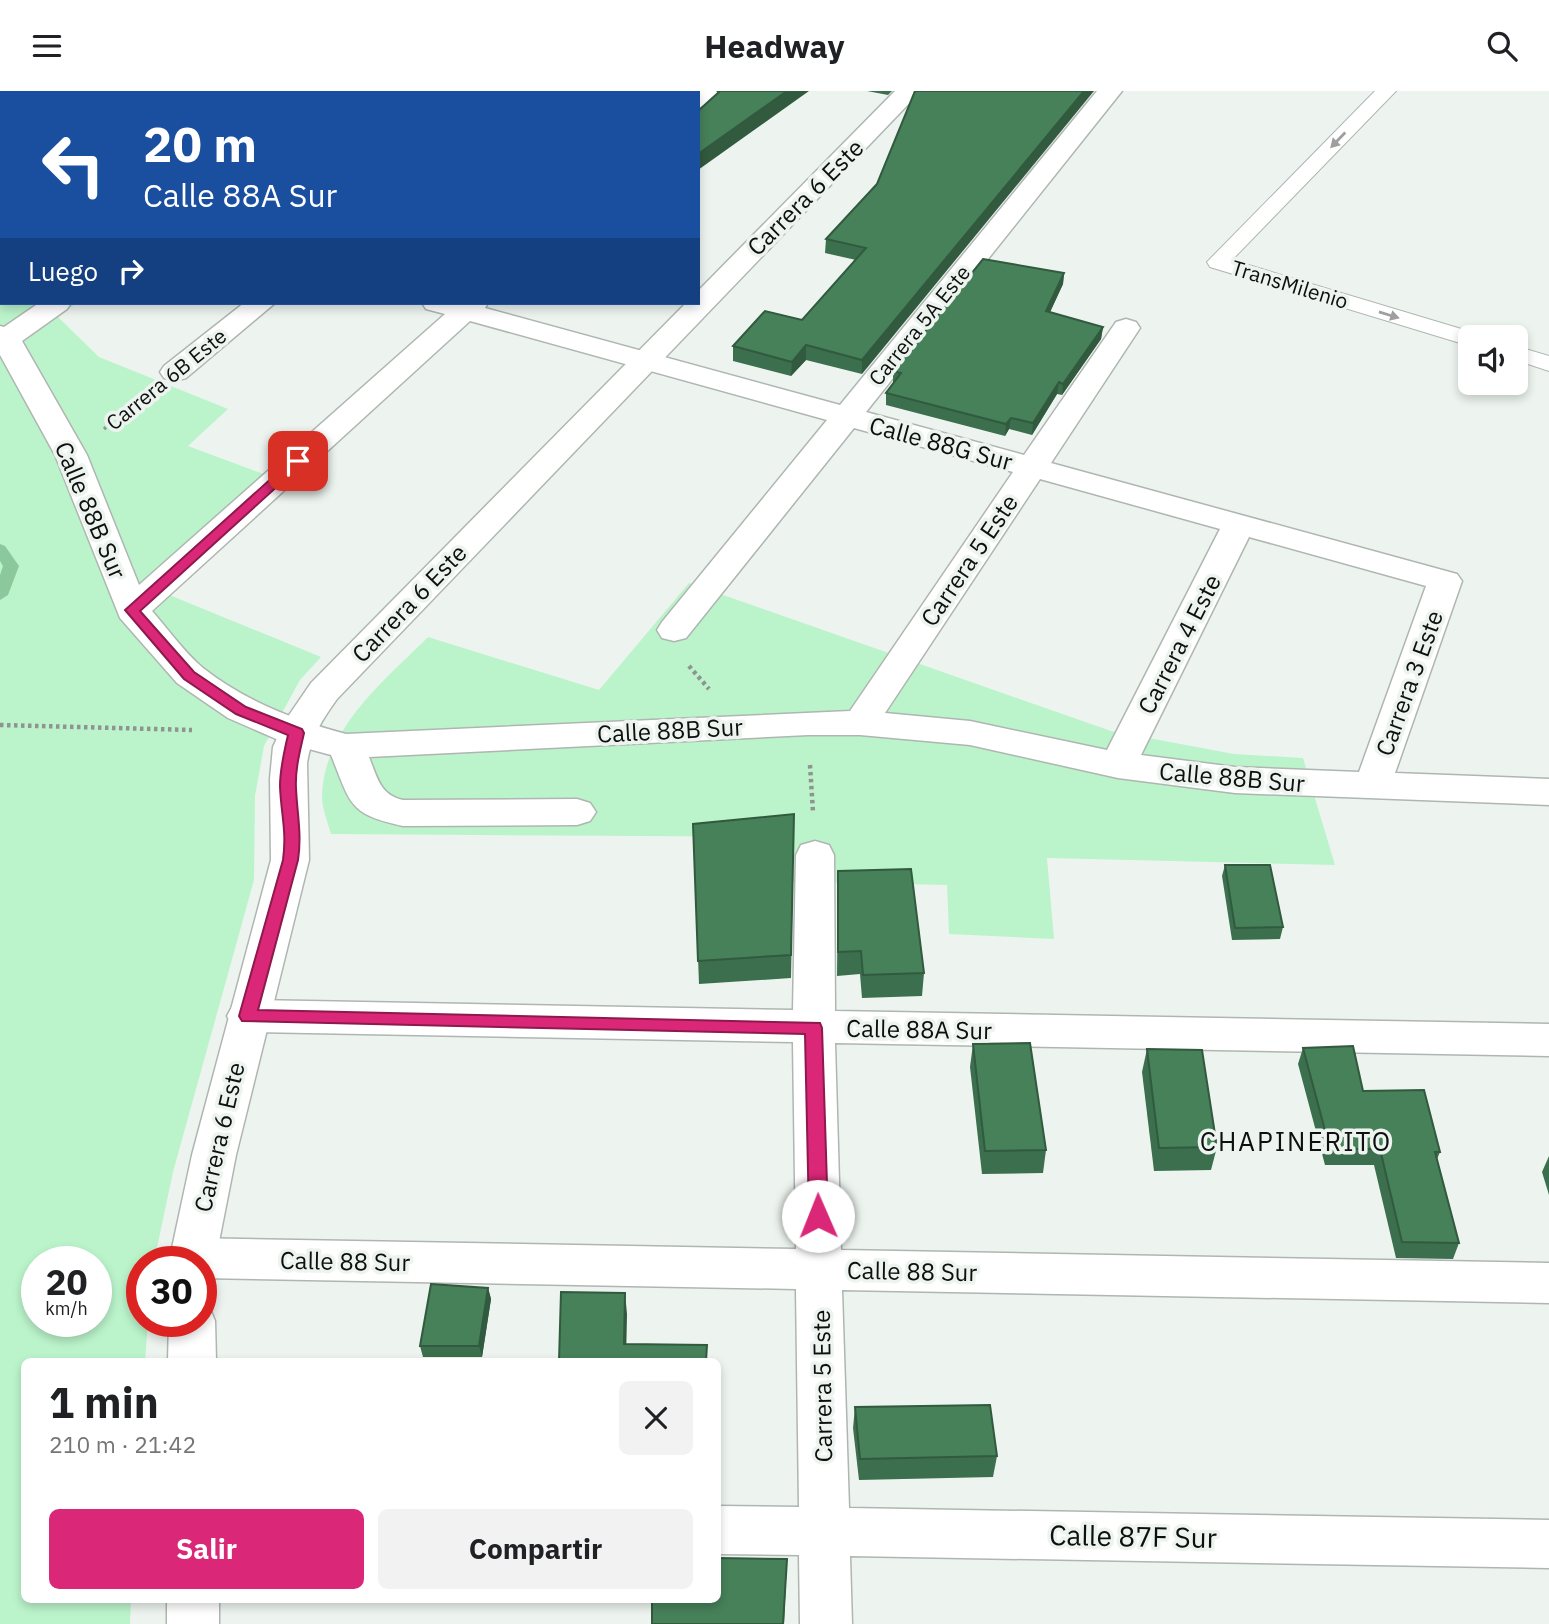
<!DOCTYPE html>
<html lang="es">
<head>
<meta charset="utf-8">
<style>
	body { margin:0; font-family:"IBM Plex Sans",sans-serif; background:#f2f2f2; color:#202124; height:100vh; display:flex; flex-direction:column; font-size:26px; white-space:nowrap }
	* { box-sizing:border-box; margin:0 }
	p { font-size:23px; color:#757577 }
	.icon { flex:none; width:38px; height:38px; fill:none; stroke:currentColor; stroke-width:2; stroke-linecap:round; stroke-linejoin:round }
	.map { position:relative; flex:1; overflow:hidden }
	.side { position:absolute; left:21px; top:1267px; width:700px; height:245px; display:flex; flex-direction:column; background:#fff; border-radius:10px; box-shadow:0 4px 10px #0003 }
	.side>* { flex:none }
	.top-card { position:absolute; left:0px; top:0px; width:700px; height:214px; box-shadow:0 4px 10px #0003; background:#1a4fa0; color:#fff; overflow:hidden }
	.buttons { position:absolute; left:1458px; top:234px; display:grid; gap:14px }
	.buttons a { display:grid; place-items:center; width:70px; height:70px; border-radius:10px; background:#fff; box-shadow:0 4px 10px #0003; font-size:35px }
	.speed { position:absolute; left:21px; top:1155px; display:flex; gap:14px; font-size:35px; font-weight:700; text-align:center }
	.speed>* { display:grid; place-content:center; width:91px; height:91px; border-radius:50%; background:#fff; box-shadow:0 4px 10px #0003; line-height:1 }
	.speed small { font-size:18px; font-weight:400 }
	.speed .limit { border:10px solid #d22; background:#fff; color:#111 }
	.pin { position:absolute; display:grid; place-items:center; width:60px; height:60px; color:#fff; margin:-30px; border-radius:14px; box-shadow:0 4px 10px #0006 }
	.me { position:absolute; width:77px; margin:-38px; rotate:359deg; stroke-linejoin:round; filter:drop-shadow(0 0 5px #0008) }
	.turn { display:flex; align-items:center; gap:24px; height:147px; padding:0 28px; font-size:32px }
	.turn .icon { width:91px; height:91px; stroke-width:2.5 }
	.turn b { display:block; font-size:49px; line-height:60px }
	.then { display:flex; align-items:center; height:66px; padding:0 28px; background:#0003; gap:14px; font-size:26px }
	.round { display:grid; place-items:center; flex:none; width:74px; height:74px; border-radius:10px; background:#f2f2f2 }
	.headline { display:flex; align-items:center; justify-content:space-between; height:119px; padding:0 28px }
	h1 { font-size:42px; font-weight:800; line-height:52px }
	.cta { display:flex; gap:14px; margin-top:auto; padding:14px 28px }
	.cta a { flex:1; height:80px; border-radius:10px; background:#db2777; color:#fff; font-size:28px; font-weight:800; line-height:80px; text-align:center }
	.cta a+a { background:#f2f2f2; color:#202124 }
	header { display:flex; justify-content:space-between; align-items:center; height:91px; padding:0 28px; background:#fff; font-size:32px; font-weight:800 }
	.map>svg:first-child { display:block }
	.green { fill:#bbf4cb; fill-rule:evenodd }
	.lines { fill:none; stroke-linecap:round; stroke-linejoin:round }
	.stream { fill:#8bc89c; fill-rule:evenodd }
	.service-casing { stroke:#afb6b1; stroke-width:2 }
	.minor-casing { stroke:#afb6b1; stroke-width:3 }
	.tertiary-casing { stroke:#afb6b1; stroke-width:3 }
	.path-far1 { stroke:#8f9491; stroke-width:3.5; stroke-dasharray:2.5 2.5; stroke-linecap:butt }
	.path { stroke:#8f9491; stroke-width:4.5; stroke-dasharray:3.5 3.5; stroke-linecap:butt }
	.service { fill:#fff; fill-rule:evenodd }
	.minor { fill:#fff; fill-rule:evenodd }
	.tertiary { fill:#fff; fill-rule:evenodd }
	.wall { fill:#3c6f4d }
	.shaded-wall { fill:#315a3e }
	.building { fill:#468159; stroke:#315a3e; stroke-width:2 }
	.oneway { fill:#9e9f9f }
	.route { fill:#db2777; stroke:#8e194d; stroke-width:2 }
	.labels { text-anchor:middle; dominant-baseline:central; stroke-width:7; stroke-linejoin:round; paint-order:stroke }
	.far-street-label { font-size:21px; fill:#0d100e; stroke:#edf4ef }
	.street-label { font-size:24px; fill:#0d100e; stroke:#edf4ef }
	.neighbourhood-label { font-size:26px; letter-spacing:2px; fill:#0d100e; stroke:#edf4ef }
	.near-street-label { font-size:28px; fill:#0d100e; stroke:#edf4ef }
</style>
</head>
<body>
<header><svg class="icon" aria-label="menu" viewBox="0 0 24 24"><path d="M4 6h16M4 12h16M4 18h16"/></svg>Headway<svg class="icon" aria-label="search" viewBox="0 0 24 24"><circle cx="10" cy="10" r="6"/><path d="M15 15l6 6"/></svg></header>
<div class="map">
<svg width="1549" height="1533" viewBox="0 0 1549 1533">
	<rect width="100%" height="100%" fill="#edf4ef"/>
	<g class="green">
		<path d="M0 171 2 212H76L58 226 99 266 228 318 188 355 288 392 167 503 321 566 300 589 264 655 255 705 254 789 173 1081 154 1171H142V1230H148L145 1270H24V1508L131 1509 130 1533H0ZM37 1171H96V1230H37Z"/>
		<path d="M689 492 1111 640 1234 663 1303 667 1335 774 1047 767 1054 848 949 843 947 794 793 791 794 746 331 743C328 732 322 718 322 706 323 638 384 590 428 546L599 599Z"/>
	</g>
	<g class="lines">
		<path class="stream" d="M0 453 5 455 19 475 8 504 0 509V484L3 475 0 470Z"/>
		<g class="service-casing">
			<g id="service">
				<path d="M1375 0H1396L1232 169 1478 243 1480 247H1470V255L1210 176 1207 171Z"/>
				<path d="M1516 255 1549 265V280L1516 269Z"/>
			</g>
		</g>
		<g class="minor-casing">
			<g id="minor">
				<path d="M159 0H185L158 2Z"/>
				<path d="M337 0H363L336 2Z"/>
				<path d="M511 0H536L510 2Z"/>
				<path d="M694 0H721L707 15 698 17V2H693Z"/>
				<path d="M1097 0H1122L866 321 1024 364 1116 231 1126 228 1136 231 1140 237 1051 372 1457 483 1462 490 1395 682 1549 688V714L1235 702 1118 687 970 654 860 644H808L369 666C377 686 380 704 403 709L577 708 590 712 596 721 590 730 577 734 403 735C348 723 351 713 331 664L283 651 228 627 177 592 120 527 55 364 0 264V235L4 236 39 212H71L67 218 22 250 87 364 139 494 445 223 426 218 422 212H488L485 217 840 314ZM470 230 827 329 662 531 657 539 662 547 674 550 686 547 854 337 1013 381 850 620 346 643C294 629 245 610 203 577 184 561 168 538 152 520ZM1040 388 1220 438 1107 659 970 630 885 622ZM1249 446 1426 495 1359 681 1235 676 1141 664Z"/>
				<path d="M2 98V115H0V99Z"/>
				<path d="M244 212H275L186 287 175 290 164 287 160 281 164 275Z"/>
				<path d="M815 750 829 754 834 764 835 920 1549 933V965L835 952 841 1159 1549 1172V1212L842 1199 849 1417 1549 1429V1477L850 1465 852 1533H800L799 1464 718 1463V1415L799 1416 796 1198 201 1187V1171H171L169 1167 176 1153 192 1147 796 1158 793 951 248 941 233 936 227 925 233 914 248 909 793 919 796 764 801 754Z"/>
			</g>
		</g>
		<g class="tertiary-casing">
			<g id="tertiary">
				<path d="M895 0H921L337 608C322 629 311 646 307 672L309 769 236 1064 215 1171 208 1185 201 1187V1171H169L192 1064 271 769 270 688 273 656 285 630 311 592 686 212H698V200Z"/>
				<path d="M201 1213 209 1215 215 1230 216 1270H168L169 1230H201Z"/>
				<rect x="167" y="1508" width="52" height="25"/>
			</g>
		</g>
		<path class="path-far1" d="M104 338 144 306"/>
		<g class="path">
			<path d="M689 575 709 598"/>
			<path d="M0 634 192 639"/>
			<path d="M810 674 813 721"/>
		</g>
		<use href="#service" class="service"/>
		<use href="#minor" class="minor"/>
		<use href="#tertiary" class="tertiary"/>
	</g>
	<g class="wall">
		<path d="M867 0H892L888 4Z"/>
		<path d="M877 93 862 283 806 269 791 285 733 270V255L802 229 856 169 825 162 826 148Z"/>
		<path d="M1064 182 1063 193 1050 221 1103 236 1101 248 1062 304 1057 303 1032 344 1009 338 1005 345 886 314V302L894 292H893V280Z"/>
		<path d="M794 723 791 887 699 893 693 733Z"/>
		<path d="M1225 774 1283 836 1280 848 1232 849 1222 785Z"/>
		<path d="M838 780 924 882 922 905 862 907 860 883 837 885Z"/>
		<path d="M973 953 1046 1059 1043 1082 982 1083 970 976Z"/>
		<path d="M1303 957 1440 1061 1437 1068 1459 1152 1453 1168 1396 1167 1374 1074H1325L1298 973Z"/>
		<path d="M1147 958 1217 1056 1211 1079 1154 1080 1142 981Z"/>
		<path d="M1549 1065V1104L1542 1081Z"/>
		<path d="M488 1197 491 1208 482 1266H423L420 1255Z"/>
		<path d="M855 1316 997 1365 993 1386 859 1389 853 1337Z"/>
	</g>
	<g class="shaded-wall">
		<path d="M69 0H89L87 2H66Z"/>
		<path d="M787 0H809L698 79V63Z"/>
		<path d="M1084 0H1094L862 283V269Z"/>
		<path d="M2 51V68L0 69V53Z"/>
		<path d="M1064 182 1063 193 1045 232 1046 220Z"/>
		<path d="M1103 236 1101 248 1062 304 1063 293Z"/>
		<path d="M806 254V269L791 285 792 271Z"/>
		<path d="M1059 291 1057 303 1032 344 1033 332Z"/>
		<path d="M1011 327 1009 338 1005 345 1006 333Z"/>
		<path d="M488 1197 491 1208 482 1266 479 1255Z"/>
		<path d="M625 1202 627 1223 626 1270 624 1253Z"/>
		<path d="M787 1468 784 1533H783Z"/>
	</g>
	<g class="building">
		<path d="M0 0H69L66 2H2V51L0 53Z"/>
		<path d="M717 0H787L698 63V20L719 1Z"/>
		<path d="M915 0H1084L862 269 806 254 792 271 733 255 765 220 802 229 866 157 826 148 877 93Z"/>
		<path d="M983 168 1064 182 1046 220 1103 236 1063 293 1059 291 1033 332 1011 327 1006 333 886 302 901 282 893 280Z"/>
		<path d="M794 723 791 864 698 870 693 733Z"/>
		<path d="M1225 774H1270L1283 836 1235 837Z"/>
		<path d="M911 778 924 882 863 884 861 860 838 861V780Z"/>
		<path d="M1030 952 1046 1059 985 1060 973 953Z"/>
		<path d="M1353 955 1363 1000 1424 999 1440 1061H1435L1459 1152 1402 1151 1380 1058H1330L1303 957Z"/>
		<path d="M1147 958 1202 959 1217 1056 1159 1057Z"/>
		<path d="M431 1193 488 1197 479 1255H420Z"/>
		<path d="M561 1201 625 1202 624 1253 707 1254 706 1270H559Z"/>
		<path d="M990 1314 997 1365 860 1368 855 1316Z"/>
		<path d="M718 1467 787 1468 783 1533H652V1508H718Z"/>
	</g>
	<defs><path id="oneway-solid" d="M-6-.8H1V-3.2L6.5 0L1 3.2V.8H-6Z" transform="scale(1.75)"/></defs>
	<g class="oneway">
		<use href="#oneway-solid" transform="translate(1338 49) rotate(134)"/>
		<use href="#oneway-solid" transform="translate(1389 224) rotate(17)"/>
	</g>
	<path class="route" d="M298 366 303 367V372L140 520 194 581 246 616 302 638 304 642C300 660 295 678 296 697 297 722 302 743 298 769L258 919 820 932 822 937 828 1125 825 1130 818 1133 812 1130 809 1125 805 943 242 930 239 925 283 769C287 740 281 723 280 695 280 678 284 661 288 644L236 623 184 588 125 519 294 367Z"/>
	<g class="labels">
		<g class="far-street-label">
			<text transform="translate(1290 193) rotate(17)">TransMilenio</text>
			<text transform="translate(919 234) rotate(-51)">Carrera 5A Este</text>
			<text transform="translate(166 288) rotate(-39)">Carrera 6B Este</text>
		</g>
		<g class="street-label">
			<text transform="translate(805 106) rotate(-45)">Carrera 6 Este</text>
			<text transform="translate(941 352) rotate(15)">Calle 88G Sur</text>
			<text transform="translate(91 419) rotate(67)">Calle 88B Sur</text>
			<text transform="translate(969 469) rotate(-56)">Carrera 5 Este</text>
			<text transform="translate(409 512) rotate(-46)">Carrera 6 Este</text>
			<text transform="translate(1179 553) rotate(-63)">Carrera 4 Este</text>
			<text transform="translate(1409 592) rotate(-70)">Carrera 3 Este</text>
			<text transform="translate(670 639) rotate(-3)">Calle 88B Sur</text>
			<text transform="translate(1232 686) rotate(5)">Calle 88B Sur</text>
			<text transform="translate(919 938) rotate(1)">Calle 88A Sur</text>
			<text transform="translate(219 1046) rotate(-77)">Carrera 6 Este</text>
			<text transform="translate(345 1170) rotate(1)">Calle 88 Sur</text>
			<text transform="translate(912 1180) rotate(1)">Calle 88 Sur</text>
			<text transform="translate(822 1295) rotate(-91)">Carrera 5 Este</text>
		</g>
		<g class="neighbourhood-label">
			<text x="1296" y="1050">CHAPINERITO</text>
		</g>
		<g class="near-street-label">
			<text transform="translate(1133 1445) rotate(1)">Calle 87F Sur</text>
		</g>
	</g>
</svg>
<div class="buttons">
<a><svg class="icon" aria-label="sound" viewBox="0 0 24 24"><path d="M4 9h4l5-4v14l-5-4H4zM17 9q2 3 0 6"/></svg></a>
</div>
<div class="speed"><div>20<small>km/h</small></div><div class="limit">30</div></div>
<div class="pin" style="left:298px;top:370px;background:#d93025"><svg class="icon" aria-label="arrive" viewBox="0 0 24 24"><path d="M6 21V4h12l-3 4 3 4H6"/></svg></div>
<svg class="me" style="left:818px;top:1125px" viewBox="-20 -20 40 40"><circle r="19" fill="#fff"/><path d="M0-13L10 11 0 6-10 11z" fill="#db2777"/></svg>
<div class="top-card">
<div class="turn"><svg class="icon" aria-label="left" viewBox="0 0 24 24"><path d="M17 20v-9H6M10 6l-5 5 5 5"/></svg><div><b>20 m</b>Calle 88A Sur</div></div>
<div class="then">Luego<svg class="icon" aria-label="right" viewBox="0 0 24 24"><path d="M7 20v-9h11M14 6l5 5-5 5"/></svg></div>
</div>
<section class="side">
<div class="headline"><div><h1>1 min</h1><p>210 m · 21:42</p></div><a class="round"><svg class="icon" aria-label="close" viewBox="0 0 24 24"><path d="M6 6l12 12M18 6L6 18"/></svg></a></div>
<div class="cta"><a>Salir</a><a>Compartir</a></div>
</section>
</div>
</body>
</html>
